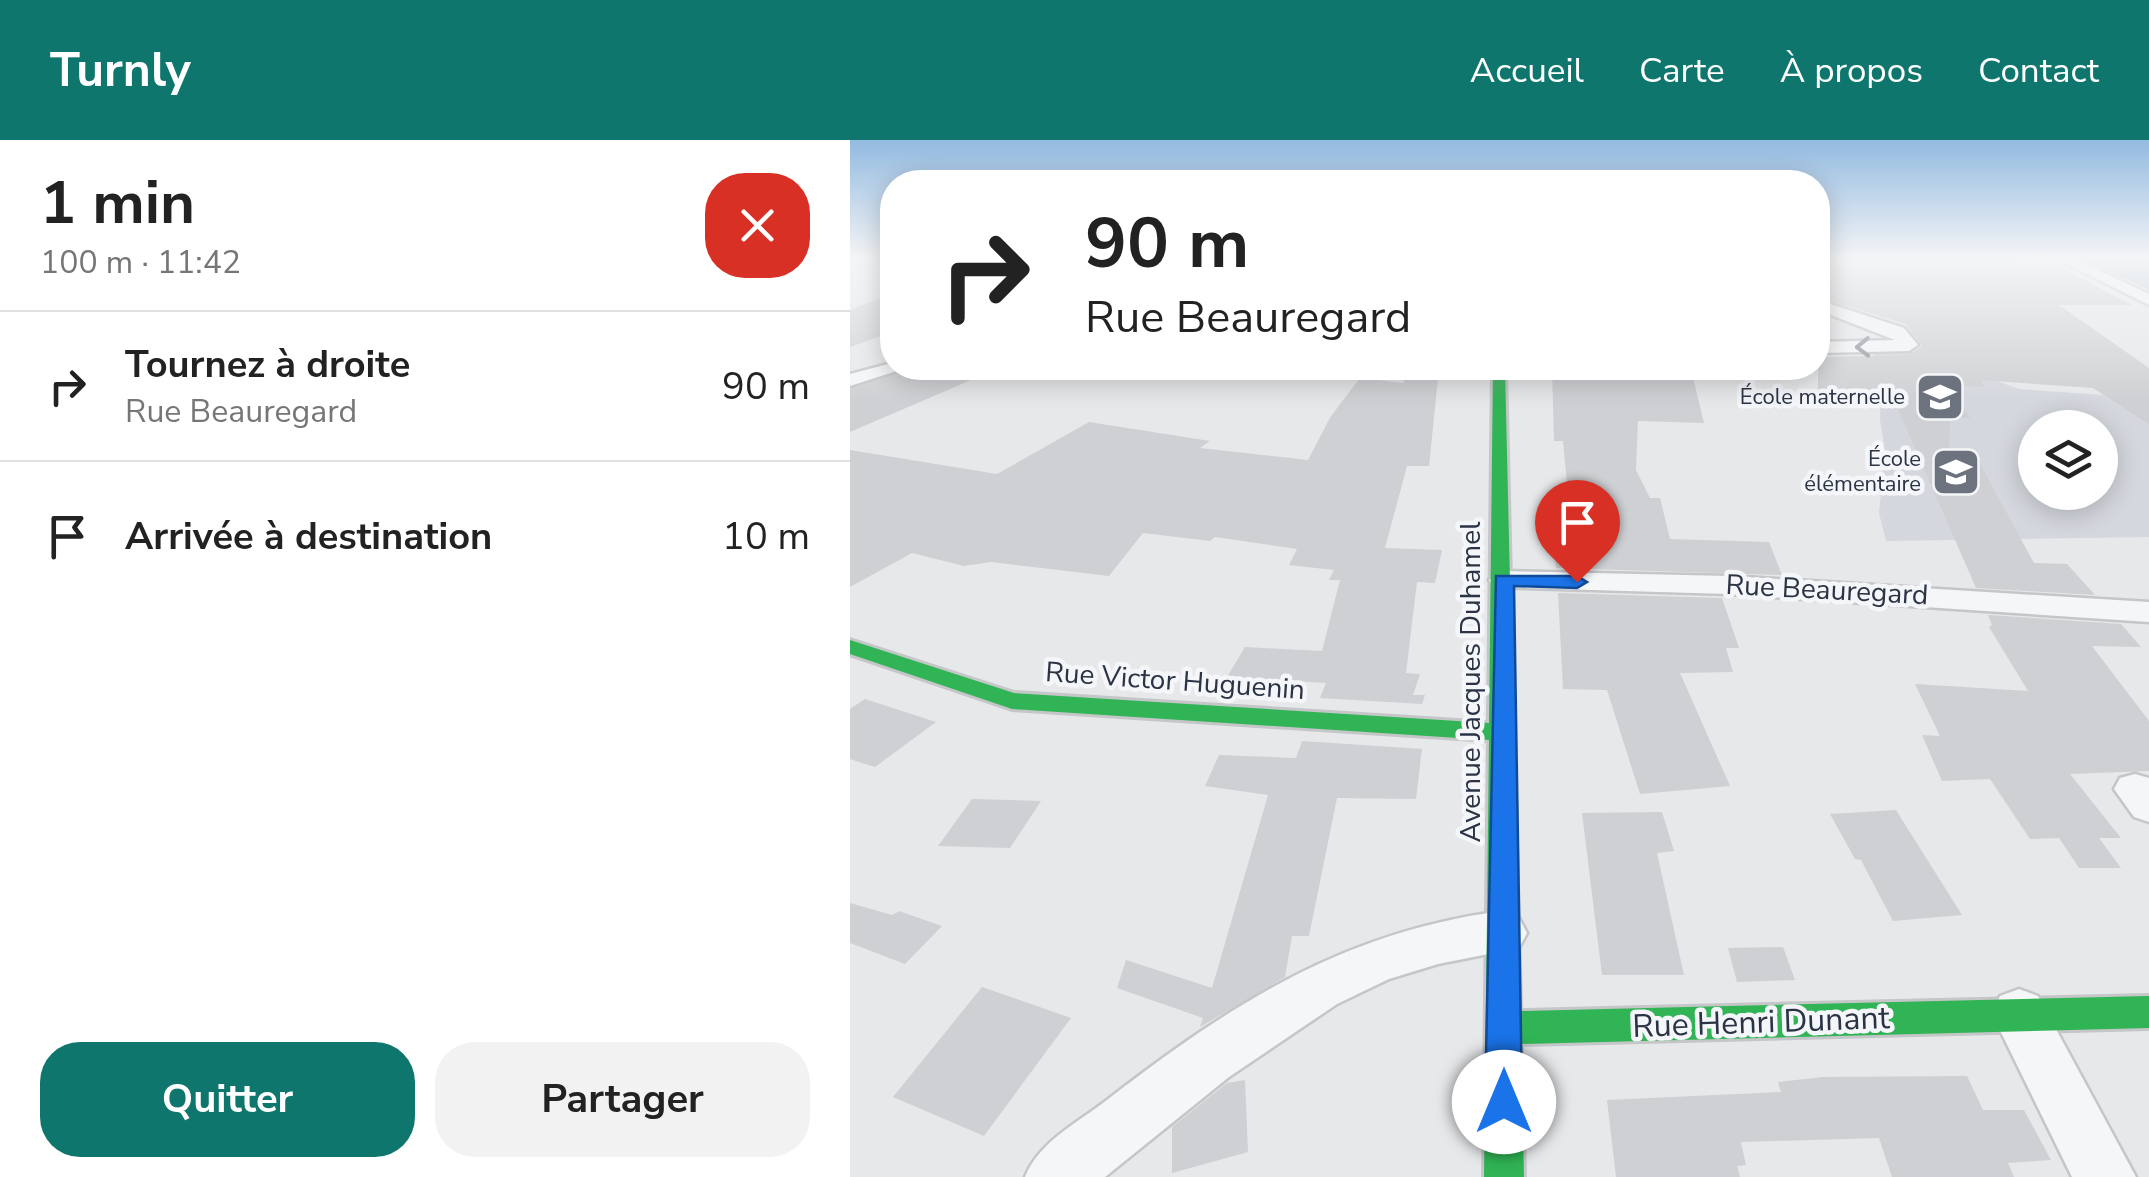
<!DOCTYPE html>
<html lang="fr">
<head>
<meta charset="utf-8">
<style>
	body { margin:0; font-family:"Nunito Sans",sans-serif; background:#f2f2f2; color:#222; height:100vh; display:flex; flex-direction:column; font-size:38px; white-space:nowrap }
	* { box-sizing:border-box; margin:0 }
	p { font-size:32px; color:#767676 }
	.icon { flex:none; width:55px; height:55px; fill:none; stroke:currentColor; stroke-width:2; stroke-linecap:round; stroke-linejoin:round }
	.map { position:relative; flex:1; overflow:hidden }
	.drawer { display:flex; flex-direction:column; background:#fff; width:850px }
	.drawer>* { flex:none }
	.hud { position:absolute; left:30px; top:30px; width:950px; height:210px; border-radius:40px; box-shadow:0 5px 25px #0003; background:#fff; color:#222; overflow:hidden }
	.buttons { position:absolute; left:1168px; top:270px; display:grid; gap:20px }
	.buttons a { display:grid; place-items:center; width:100px; height:100px; border-radius:50%; background:#fff; box-shadow:0 5px 25px #0003; font-size:50px }
	.pin { position:absolute; display:grid; place-items:center; width:85px; height:85px; color:#fff; margin:-102px -42px; border-radius:50% 50% 50% 0; rotate:-45deg; box-shadow:0 0 10px #0007 }
	.pin .icon { rotate:45deg }
	.me { position:absolute; width:110px; margin:-55px; rotate:0deg; stroke-linejoin:round; filter:drop-shadow(0 0 8px #0008) }
	.turn { display:flex; align-items:center; gap:35px; height:210px; padding:0 40px; font-size:45px }
	.turn .icon { width:130px; height:130px; stroke-width:2.5 }
	.turn b { display:block; font-size:70px; line-height:85px }
	.round { display:grid; place-items:center; flex:none; width:105px; height:105px; border-radius:40px; background:#f2f2f2 }
	.headline { display:flex; align-items:center; justify-content:space-between; height:170px; padding:0 40px }
	h1 { font-size:60px; font-weight:700; line-height:75px }
	.cta { display:flex; gap:20px; margin-top:auto; padding:20px 40px }
	.cta a { flex:1; height:115px; border-radius:40px; background:#0f766e; color:#fff; font-size:40px; font-weight:700; line-height:115px; text-align:center }
	.cta a+a { background:#f2f2f2; color:#222 }
	ul { padding:0; list-style:none }
	li { display:flex; align-items:center; gap:30px; height:150px; padding:0 40px; border-top:2px solid #e0e0e0 }
	li div { flex:1 }
	li b { display:block; font-size:38px }
	li em { font-style:normal }
	header { display:flex; align-items:center; gap:60px; box-sizing:border-box; height:140px; padding:0 50px; background:#0f766e; color:#fff }
	header strong { font-size:48px }
	nav { display:flex; gap:55px; margin-inline-start:auto; font-size:35px }
	main { display:flex; flex:1; min-height:0 }
	.map>svg:first-child { display:block }
	.built { fill:#d4d7dd; fill-rule:evenodd }
	.water { fill:#b4c4d5 }
	.building { fill:#ced0d3 }
	.lines { fill:none; stroke-linecap:round; stroke-linejoin:round }
	.street-casing { stroke:#c4c6c8; stroke-width:5 }
	.fast-casing { stroke:#c4c6c8; stroke-width:6 }
	.street { fill:#f5f6f7; fill-rule:evenodd }
	.fast { fill:#30b455; fill-rule:evenodd }
	.oneway { stroke:#90959e }
	.route { fill:#1a73e8; stroke:#114b97; stroke-width:2.5 }
	.labels { text-anchor:middle; dominant-baseline:central; stroke-width:9; stroke-linejoin:round; paint-order:stroke }
	.far-poi-label { font-size:22px; fill:#2b3445; stroke:#f4f6f9; text-anchor:end }
	.street-label { font-size:28px; fill:#2b3445; stroke:#f4f6f9 }
	.near-street-label { font-size:32px; fill:#2b3445; stroke:#f4f6f9 }
</style>
</head>
<body>
<header>
<strong>Turnly</strong>
<nav><a>Accueil</a><a>Carte</a><a>À propos</a><a>Contact</a></nav>
</header>
<main>
<section class="drawer">
<div class="headline"><div><h1>1 min</h1><p>100 m · 11:42</p></div><a class="round" style="background:#d93025;color:#fff"><svg class="icon" aria-label="close" viewBox="0 0 24 24"><path d="M6 6l12 12M18 6L6 18"/></svg></a></div>
<ul>
<li><svg class="icon" aria-label="right" viewBox="0 0 24 24"><path d="M7 20v-9h11M14 6l5 5-5 5"/></svg><div><b>Tournez à droite</b><p>Rue Beauregard</p></div><em>90 m</em></li>
<li><svg class="icon" aria-label="arrive" viewBox="0 0 24 24"><path d="M6 21V4h12l-3 4 3 4H6"/></svg><div><b>Arrivée à destination</b></div><em>10 m</em></li>
</ul>
<div class="cta"><a>Quitter</a><a>Partager</a></div>
</section>
<div class="map">
<svg width="1299" height="1037" viewBox="0 0 1299 1037">
	<rect width="100%" height="100%" fill="#e6e8ea"/>
	<path class="built" d="M1024 212H1069L1169 249 1253 255 1299 285V397L1036 401 1029 373 1035 311 1030 280 1031 238ZM1185 288H1250V352H1185Z"/>
	<path class="water" d="M1227 117H1299V150Z"/>
	<g class="building">
		<path d="M968 117H1162L1177 126H1208L1282 165H1209L1299 228V285L1243 248 1130 240 1135 247 1100 245 1120 278H1100L1099 322 1130 324 1184 423 1217 424 1245 455 1126 448 1047 267 968 265V217L1059 215 1072 206 1055 184 968 157Z"/>
		<path d="M42 153V192L0 207V170Z"/>
		<path d="M60 228H149L0 292V249Z"/>
		<path d="M702 228 841 229 854 283 788 281 786 330 800 358H810L820 399 919 402 932 435 706 428 703 402 722 397 713 301H704Z"/>
		<path d="M510 238 553 243 555 238H588L579 326H557L535 408 592 410 585 443 567 442 556 533 570 534 563 555H575L572 564 470 558 476 543 377 537 395 507 472 511 490 440H479L484 430 439 425 447 409 365 397 360 401 293 393 259 436 141 422 114 426 62 413 0 447V310L147 334 239 282 360 301 350 308 458 320 481 276Z"/>
		<path d="M708 453 872 458 889 508H876L883 532 830 533 880 646 790 654 757 550 713 549Z"/>
		<path d="M1138 475 1271 484 1291 507 1242 506 1299 581V631L1220 634 1271 698H1249L1271 728H1229L1209 698 1180 699 1140 639 1092 641 1072 595 1090 596 1065 544 1178 551 1139 487 1142 485Z"/>
		<path d="M15 559 86 582 25 627 0 619V569Z"/>
		<path d="M452 601 572 609 566 659 487 658 459 796H442L435 837 350 887 353 878 267 848 276 820 362 848 418 655 355 646 369 615 446 618Z"/>
		<path d="M122 659 191 661 160 708 88 706Z"/>
		<path d="M1046 670 1112 775 1043 781 1011 720 1005 719 980 674Z"/>
		<path d="M812 672 824 711 807 713 834 835H752L732 673Z"/>
		<path d="M0 763 42 775 49 771 92 786 55 824 0 803Z"/>
		<path d="M933 807 945 840 887 842 878 808Z"/>
		<path d="M132 847 221 878 134 996 43 957Z"/>
		<path d="M1117 936 1133 970H1174L1201 1020 1158 1023 1164 1037H1042L1029 998 891 1002 896 1025 887 1026 890 1037H766L757 960 931 952 928 942 973 937Z"/>
		<path d="M395 940 398 1012 322 1033V987L377 943Z"/>
	</g>
	<g class="lines">
		<g class="street-casing">
			<g id="street">
				<path d="M1203 117H1221L1299 154V165Z"/>
				<path d="M968 160 1054 188 1068 205 1059 211 968 213V202L1045 200 968 170Z"/>
				<path d="M42 223V228H56L0 246V234Z"/>
				<path d="M654 431 879 436 1299 462V482L879 454 643 447 639 440Z"/>
				<path d="M1285 634 1299 638V682L1284 677 1264 649 1270 638Z"/>
				<path d="M652 771 669 778 677 793 669 808 588 824 539 839 487 864 379 937 255 1037H175C189 1002 227 983 257 960 381 864 493 792 652 771Z"/>
				<path d="M1169 849 1188 856 1286 1037H1222L1142 874 1150 856Z"/>
			</g>
		</g>
		<g class="fast-casing">
			<path id="fast" d="M643 228H655L670 871 1299 856V888L671 904 674 1037H634L639 600 162 569 0 514V500L164 553 639 583Z"/>
		</g>
		<use href="#street" class="street"/>
		<use href="#fast" class="fast"/>
	</g>
	<defs><path id="oneway-chevron" d="M-2-3.5L2.5 0L-2 3.5" fill="none" stroke-width="1.6" stroke-linecap="round" stroke-linejoin="round" transform="scale(2.5)"/></defs>
	<use class="oneway" href="#oneway-chevron" transform="translate(1013 207) rotate(179)"/>
	<linearGradient id="sky" x2="0" y2="1"><stop stop-color="#93bae0"/><stop offset="0.45" stop-color="#f4f5f6"/><stop offset="1" stop-color="#f4f5f6" stop-opacity="0"/></linearGradient>
	<rect width="1299" height="262" fill="url(#sky)"/>
	<path class="route" d="M646 436H727L737 442 727 448 664 446 672 962 667 976 654 981 640 976 635 962Z"/>
	<defs>
		<g id="school-square" transform="scale(2.5)"><rect x="-9" y="-9" width="18" height="18" rx="4" fill="#6c737f" stroke="#f4f6f9"/><path d="M0-5L7-2L0 1L-7-2ZM-4 1L0 2.5L4 1V4Q0 6-4 4Z" fill="#fff"/></g>
	</defs>
	<g fill-rule="evenodd">
		<use href="#school-square" x="1090" y="257"/>
		<use href="#school-square" x="1106" y="332"/>
	</g>
	<g class="labels">
		<g class="far-poi-label">
			<text x="1055" y="257">École maternelle</text>
			<text x="1071" y="319">École<tspan x="1071" dy="25">élémentaire</tspan></text>
		</g>
		<g class="street-label">
			<text transform="translate(977 450) rotate(3)">Rue Beauregard</text>
			<text transform="translate(325 541) rotate(4)">Rue Victor Huguenin</text>
			<text transform="translate(621 542) rotate(-90)">Avenue Jacques Duhamel</text>
		</g>
		<g class="near-street-label">
			<text transform="translate(911 882) rotate(-2)">Rue Henri Dunant</text>
		</g>
	</g>
</svg>
<div class="buttons">
<a><svg class="icon" aria-label="layers" viewBox="0 0 24 24"><path d="M12 4l9 5-9 5-9-5zM3 14l9 5 9-5"/></svg></a>
</div>
<div class="pin" style="left:727px;top:442px;background:#d93025"><svg class="icon" aria-label="arrive" viewBox="0 0 24 24"><path d="M6 21V4h12l-3 4 3 4H6"/></svg></div>
<svg class="me" style="left:654px;top:962px" viewBox="-20 -20 40 40"><circle r="19" fill="#fff"/><path d="M0-13L10 11 0 6-10 11z" fill="#1a73e8"/></svg>
<div class="hud">
<div class="turn"><svg class="icon" aria-label="right" viewBox="0 0 24 24"><path d="M7 20v-9h11M14 6l5 5-5 5"/></svg><div><b>90 m</b>Rue Beauregard</div></div>
</div>
</div>
</main>
</body>
</html>
